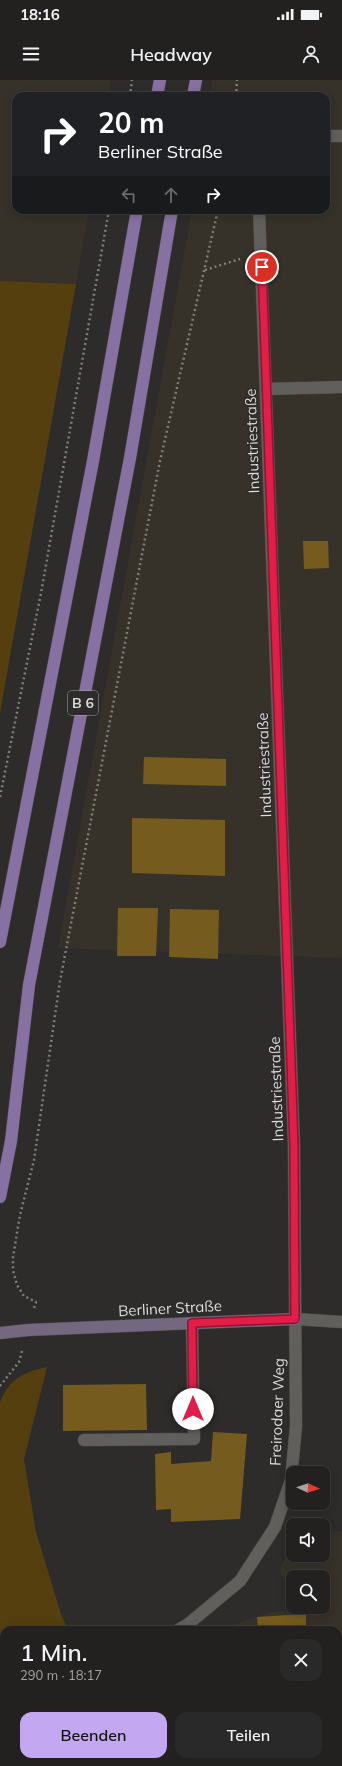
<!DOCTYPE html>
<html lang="de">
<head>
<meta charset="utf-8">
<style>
	body { margin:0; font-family:Mulish,sans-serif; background:#2a2929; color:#f1f3f6; height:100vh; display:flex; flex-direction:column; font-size:15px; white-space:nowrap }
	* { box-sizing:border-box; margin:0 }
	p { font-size:13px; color:#a2a3a5 }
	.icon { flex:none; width:22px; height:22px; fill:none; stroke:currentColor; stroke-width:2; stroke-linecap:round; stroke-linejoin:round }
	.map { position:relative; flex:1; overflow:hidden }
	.panel { position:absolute; left:0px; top:1546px; width:342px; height:140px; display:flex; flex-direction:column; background:#222120; border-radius:12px 12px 0 0; box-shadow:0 2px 10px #0003,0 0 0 1px #3f3e3e }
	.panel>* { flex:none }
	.hud { position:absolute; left:12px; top:12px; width:318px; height:122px; border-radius:12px; box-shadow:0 2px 10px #0003,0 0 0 1px #3f3e3e; background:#202124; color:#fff; overflow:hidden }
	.needle { width:26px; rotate:93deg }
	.controls { position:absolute; left:286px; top:1386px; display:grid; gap:8px }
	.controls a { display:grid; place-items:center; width:44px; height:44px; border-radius:8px; background:#222120; box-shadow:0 2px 10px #0003,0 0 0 1px #3f3e3e; font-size:20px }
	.pin { position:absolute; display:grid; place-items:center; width:34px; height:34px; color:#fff; margin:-17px; border:2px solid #fff; border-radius:50%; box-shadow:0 1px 4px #0007 }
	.me { position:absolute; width:44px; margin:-22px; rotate:0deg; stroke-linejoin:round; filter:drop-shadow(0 0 3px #0008) }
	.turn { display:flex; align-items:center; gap:14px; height:84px; padding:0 20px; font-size:18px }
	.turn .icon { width:52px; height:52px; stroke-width:2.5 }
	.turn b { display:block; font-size:28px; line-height:34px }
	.lanes { display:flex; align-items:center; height:38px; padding:0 20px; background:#0003; justify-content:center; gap:20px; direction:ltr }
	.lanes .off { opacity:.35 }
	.round { display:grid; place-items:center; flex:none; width:42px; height:42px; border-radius:12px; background:#2a2929 }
	.summary { display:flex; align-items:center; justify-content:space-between; height:68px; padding:0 20px }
	h1 { font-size:24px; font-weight:600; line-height:30px }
	.primary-button { display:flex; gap:8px; margin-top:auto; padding:8px 20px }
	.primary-button a { flex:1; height:46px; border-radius:12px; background:#c4a7f1; color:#111; font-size:16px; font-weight:600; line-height:46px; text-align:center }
	.primary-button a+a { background:#2a2929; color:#f1f3f6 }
	.status { display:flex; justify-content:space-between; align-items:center; height:28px; padding:0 20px; background:#222120; direction:ltr }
	.status svg { height:11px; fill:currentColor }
	header { display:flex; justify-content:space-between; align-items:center; height:52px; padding:0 20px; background:#222120; font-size:18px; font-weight:600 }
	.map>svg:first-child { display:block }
	.built { fill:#36322a }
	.green { fill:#553f0e }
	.building { fill:#765b1e }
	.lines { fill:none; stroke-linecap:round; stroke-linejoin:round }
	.lane-casing { stroke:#494846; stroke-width:13 }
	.street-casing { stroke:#494846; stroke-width:13 }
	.secondary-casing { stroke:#494846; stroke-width:13 }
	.primary-casing { stroke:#494846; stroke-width:13 }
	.path { stroke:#7f7e7d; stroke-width:2.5; stroke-dasharray:2 3; stroke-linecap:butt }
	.lane { stroke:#605f5c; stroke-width:12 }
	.street { stroke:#605f5c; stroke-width:12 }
	.secondary { stroke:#746880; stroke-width:12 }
	.primary { stroke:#8771a3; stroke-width:12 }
	.route-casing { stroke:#92132f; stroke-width:10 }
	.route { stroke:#e11d48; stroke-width:7 }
	.labels { text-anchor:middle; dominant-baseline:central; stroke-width:3; stroke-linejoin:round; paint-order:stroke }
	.shield { fill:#2d2c2a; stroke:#a8a6a5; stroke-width:1 }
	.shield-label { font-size:14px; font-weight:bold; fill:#dcdbda }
	.street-label { font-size:15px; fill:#dcdbda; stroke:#2d2c2a }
</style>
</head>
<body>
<div class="status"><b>18:16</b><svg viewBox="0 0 49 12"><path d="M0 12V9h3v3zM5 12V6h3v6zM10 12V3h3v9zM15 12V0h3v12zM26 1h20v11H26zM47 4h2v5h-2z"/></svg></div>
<header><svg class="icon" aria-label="menu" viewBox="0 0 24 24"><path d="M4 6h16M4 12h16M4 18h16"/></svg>Headway<svg class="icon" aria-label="person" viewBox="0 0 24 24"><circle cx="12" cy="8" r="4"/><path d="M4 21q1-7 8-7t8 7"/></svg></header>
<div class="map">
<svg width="342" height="1686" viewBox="0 0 342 1686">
	<rect width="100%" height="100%" fill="#2d2c2a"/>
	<g class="built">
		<path d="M0 0H111L108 16H16V130H89L76 204 0 201Z"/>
		<path d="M212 0H342V878L58 868 192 130H326V16H210Z"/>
		<path d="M342 1451V1686H201V1682H338V1550H225L245 1540 273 1532 305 1531V1527H323V1497H293V1502H286L279 1491 293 1461V1475H323V1452Z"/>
	</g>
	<g class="green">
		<path d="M0 201 76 204 0 633Z"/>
		<path d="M47 1287 24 1379 36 1452 61 1534 68 1550H4V1635L0 1640V1322C10 1298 24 1292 47 1287Z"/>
	</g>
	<g class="building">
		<path d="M303 461H328L329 488 304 489Z"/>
		<path d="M144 677 226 679V706L143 704Z"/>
		<path d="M132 738 225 740V796L132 793Z"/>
		<path d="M118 828H158L156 876H117Z"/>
		<path d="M170 829 219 830 218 879 169 877Z"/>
		<path d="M146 1304 147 1350 63 1351V1305Z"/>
		<path d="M213 1352 247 1354 240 1439 171 1442V1429L156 1430 155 1374 171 1372V1384L211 1381Z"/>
		<path d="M306 1534V1550H258L257 1537Z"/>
		<path d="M338 1634H342V1686H339Z"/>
		<path d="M203 1682H228V1686H204Z"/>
		<rect x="261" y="1682" width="48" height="4"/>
	</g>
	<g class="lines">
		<g class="lane-casing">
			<g id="lane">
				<path d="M266 309 342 307"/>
				<path d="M84 1360 194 1359 192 1243"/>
			</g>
		</g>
		<g class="street-casing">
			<g id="street">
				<path d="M326 56H342"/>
				<path d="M295 1239 342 1242"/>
				<path d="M178 1550 187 1545 240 1501 275 1447 291 1400 296 1346 294 1065 259 130"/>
				<path d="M0 1664 4 1659"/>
			</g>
		</g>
		<g class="secondary-casing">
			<path id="secondary" d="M0 1253 28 1250 295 1239"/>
		</g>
		<g class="primary-casing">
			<g id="primary">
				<path d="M157 16 160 0"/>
				<path d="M193 16 196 0"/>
				<path d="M0 862 93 381 137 130"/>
				<path d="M0 1117 11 1061 29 905 130 378 172 130"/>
			</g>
		</g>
		<g class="path">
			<path d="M130 16 132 0"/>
			<path d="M236 16 237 0"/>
			<path d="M205 190 240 179"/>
			<path d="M0 717 41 513 109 130"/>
			<path d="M34 1228 36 1222 24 1216 17 1205 13 1190V1177L20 1135 34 1080 60 901 160 381 218 130"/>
			<path d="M0 1306 19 1282 22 1271"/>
		</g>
		<use href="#lane" class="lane"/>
		<use href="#street" class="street"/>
		<use href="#secondary" class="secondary"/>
		<use href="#primary" class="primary"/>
	</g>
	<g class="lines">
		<g class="route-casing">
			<path id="route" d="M193 1329 192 1243 295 1239 294 1065 262 187"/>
		</g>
		<use href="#route" class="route"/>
	</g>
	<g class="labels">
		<rect class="shield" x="68" y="611" width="30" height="24" rx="3"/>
		<g class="shield-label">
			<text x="83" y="623">B 6</text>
		</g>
		<g class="street-label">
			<text transform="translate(252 361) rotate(-92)">Industriestraße</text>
			<text transform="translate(264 685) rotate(-92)">Industriestraße</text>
			<text transform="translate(276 1009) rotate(-92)">Industriestraße</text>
			<text transform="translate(170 1228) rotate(-3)">Berliner Straße</text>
			<text transform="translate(277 1332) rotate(-88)">Freirodaer Weg</text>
		</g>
	</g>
</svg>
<div class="controls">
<a><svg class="needle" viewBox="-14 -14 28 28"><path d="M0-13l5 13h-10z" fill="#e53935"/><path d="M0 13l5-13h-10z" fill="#a2a3a5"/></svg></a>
<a><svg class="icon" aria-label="sound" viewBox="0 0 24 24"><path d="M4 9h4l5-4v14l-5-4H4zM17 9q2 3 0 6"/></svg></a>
<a><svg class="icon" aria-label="search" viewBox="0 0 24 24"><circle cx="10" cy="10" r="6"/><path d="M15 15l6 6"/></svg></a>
</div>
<div class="pin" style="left:262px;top:187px;background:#d93025"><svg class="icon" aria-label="arrive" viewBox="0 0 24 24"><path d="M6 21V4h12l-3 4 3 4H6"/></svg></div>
<svg class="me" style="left:193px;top:1329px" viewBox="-20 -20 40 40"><circle r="19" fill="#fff"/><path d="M0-13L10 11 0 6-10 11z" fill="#e11d48"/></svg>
<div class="hud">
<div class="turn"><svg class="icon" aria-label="right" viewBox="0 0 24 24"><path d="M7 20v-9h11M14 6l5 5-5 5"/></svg><div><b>20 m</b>Berliner Straße</div></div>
<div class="lanes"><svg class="icon off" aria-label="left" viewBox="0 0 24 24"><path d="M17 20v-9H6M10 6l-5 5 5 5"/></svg><svg class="icon off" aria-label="ahead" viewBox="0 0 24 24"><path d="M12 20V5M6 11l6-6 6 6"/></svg><svg class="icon" aria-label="right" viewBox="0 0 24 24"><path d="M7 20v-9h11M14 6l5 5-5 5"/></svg></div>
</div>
<section class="panel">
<div class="summary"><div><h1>1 Min.</h1><p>290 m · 18:17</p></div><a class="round"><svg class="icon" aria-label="close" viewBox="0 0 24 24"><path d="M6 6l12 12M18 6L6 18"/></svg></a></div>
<div class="primary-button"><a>Beenden</a><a>Teilen</a></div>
</section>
</div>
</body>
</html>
